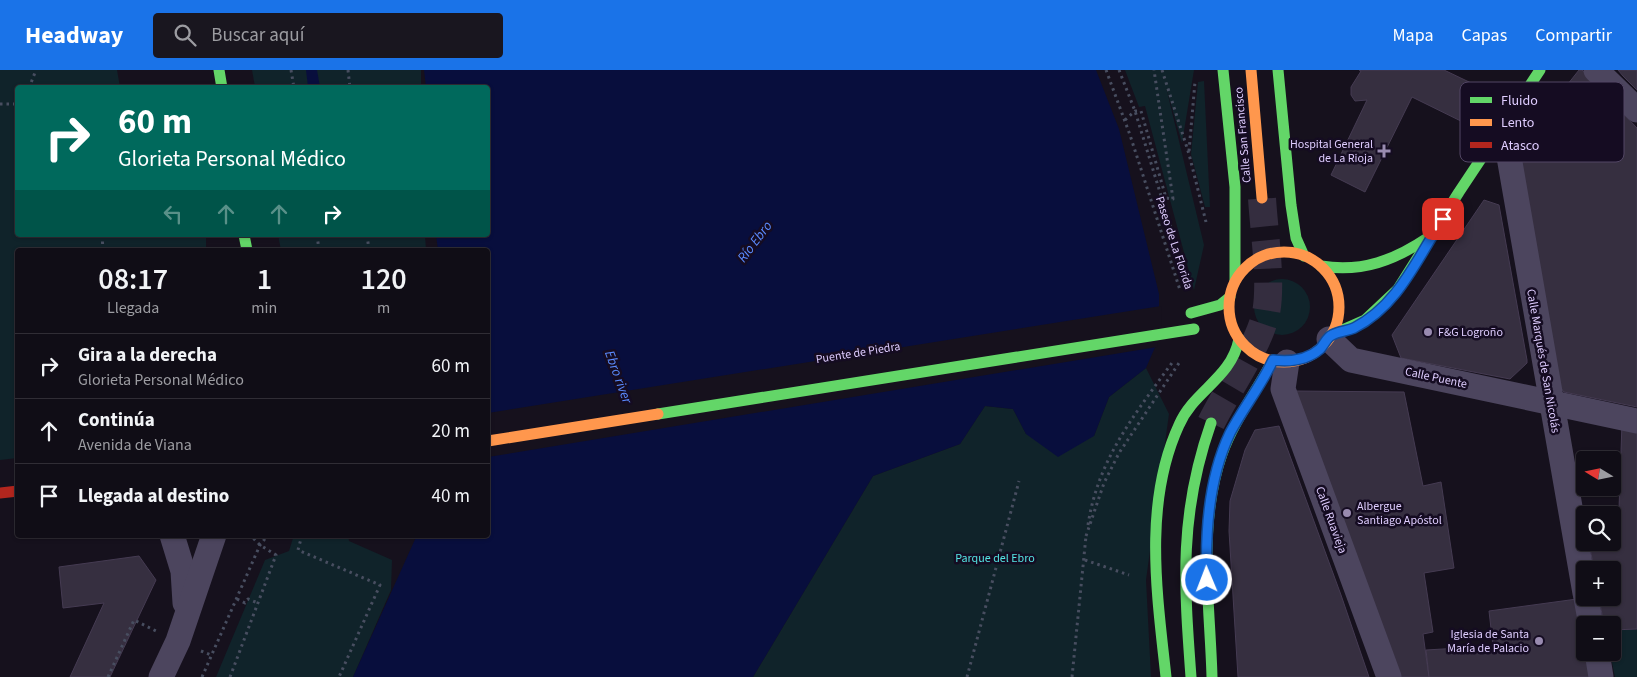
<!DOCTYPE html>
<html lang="es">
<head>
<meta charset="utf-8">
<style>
	body { margin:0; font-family:"Source Sans 3",sans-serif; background:#19161f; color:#f1f3f6; height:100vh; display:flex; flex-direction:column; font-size:19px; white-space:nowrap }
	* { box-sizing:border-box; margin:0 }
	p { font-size:16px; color:#9c9ca1 }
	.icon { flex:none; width:28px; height:28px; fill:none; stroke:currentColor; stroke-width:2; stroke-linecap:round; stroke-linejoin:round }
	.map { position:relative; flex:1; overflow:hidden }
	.panel { position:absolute; left:15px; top:178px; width:475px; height:290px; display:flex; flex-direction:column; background:#100d16; border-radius:5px; box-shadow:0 1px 4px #0004,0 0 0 1px #302d35 }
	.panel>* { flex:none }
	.top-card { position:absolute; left:15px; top:15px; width:475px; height:152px; border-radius:5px; box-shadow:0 1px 4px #0004,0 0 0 1px #302d35; background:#00695c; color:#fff; overflow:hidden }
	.needle { width:32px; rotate:280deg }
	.tools { position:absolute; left:1576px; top:381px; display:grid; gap:10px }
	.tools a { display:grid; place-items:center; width:45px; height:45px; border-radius:5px; background:#100d16; box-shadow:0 1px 4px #0004,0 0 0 1px #302d35; font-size:25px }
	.pin { position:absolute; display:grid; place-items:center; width:42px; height:42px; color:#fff; margin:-21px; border-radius:10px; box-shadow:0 2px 8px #0006 }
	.me { position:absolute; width:55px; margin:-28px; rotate:359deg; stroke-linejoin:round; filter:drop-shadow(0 0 4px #0008) }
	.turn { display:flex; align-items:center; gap:18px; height:105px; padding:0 20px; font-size:22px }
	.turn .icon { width:65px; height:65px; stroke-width:2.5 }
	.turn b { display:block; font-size:35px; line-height:42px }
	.lanes { display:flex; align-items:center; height:48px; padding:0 20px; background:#0003; justify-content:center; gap:25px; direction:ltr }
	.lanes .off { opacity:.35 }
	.eta { display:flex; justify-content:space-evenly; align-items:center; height:85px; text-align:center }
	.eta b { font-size:30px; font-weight:600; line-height:35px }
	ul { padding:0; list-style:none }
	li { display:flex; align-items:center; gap:15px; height:65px; padding:0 20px; border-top:1px solid #302d35 }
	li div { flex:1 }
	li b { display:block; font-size:19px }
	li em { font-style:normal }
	header { display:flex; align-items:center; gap:30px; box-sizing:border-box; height:70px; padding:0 25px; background:#1a73e8; color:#fff }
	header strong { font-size:24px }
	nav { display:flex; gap:28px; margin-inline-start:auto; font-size:18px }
	.search { width:350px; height:45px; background:#19161f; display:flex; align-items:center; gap:12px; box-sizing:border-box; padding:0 18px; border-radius:5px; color:#9c9ca1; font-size:19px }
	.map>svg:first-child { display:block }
	.green { fill:#10232a }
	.water { fill:#080e3d }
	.pier { fill:#16111d }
	.building { fill:#362f40; stroke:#453b52 }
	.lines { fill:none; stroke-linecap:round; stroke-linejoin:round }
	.secondary-tunnel { stroke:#342d3f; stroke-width:28; stroke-dasharray:28 14; stroke-linecap:butt }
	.path { stroke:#484e60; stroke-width:3; stroke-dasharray:2.5 4; stroke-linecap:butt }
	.street { stroke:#4c455e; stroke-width:25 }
	.fast { stroke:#63d668; stroke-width:11 }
	.slow { stroke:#ff974d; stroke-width:11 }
	.jam { stroke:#b3261e; stroke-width:11 }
	.fast-bridge { stroke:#63d668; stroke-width:11 }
	.slow-bridge { stroke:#ff974d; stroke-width:11 }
	.route-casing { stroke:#114b97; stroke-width:12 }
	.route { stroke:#1a73e8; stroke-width:9 }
	.poi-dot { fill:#998bb0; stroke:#150c22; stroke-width:2 }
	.labels { text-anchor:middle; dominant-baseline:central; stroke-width:5; stroke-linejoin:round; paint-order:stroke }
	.street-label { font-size:12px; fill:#dfcdff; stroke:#150c22 }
	.poi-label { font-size:12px; fill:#dfcdff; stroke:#150c22; text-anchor:end }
	.park-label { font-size:12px; fill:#54e4e3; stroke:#150c22 }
	.water-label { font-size:14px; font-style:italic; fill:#5b8bff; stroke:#150c22 }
	.key { fill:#150c22; stroke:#524664; stroke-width:1 }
	.key-label { font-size:14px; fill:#dfcdff }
</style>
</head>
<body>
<header>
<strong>Headway</strong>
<div class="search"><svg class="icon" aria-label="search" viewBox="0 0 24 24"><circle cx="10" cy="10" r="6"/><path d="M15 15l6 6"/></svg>Buscar aquí</div>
<nav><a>Mapa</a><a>Capas</a><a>Compartir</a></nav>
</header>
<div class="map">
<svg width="1637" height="607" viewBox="0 0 1637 607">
	<rect width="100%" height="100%" fill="#16111d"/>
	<g class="green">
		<path d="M0 0H117L120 17 18 18V165H206V180H18L17 388 0 390Z"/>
		<path d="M252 0H421V17H255Z"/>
		<path d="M1125 0H1194L1182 73 1166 17 1204 175 1194 220 1145 36 1139 37Z"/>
		<path d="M1204 11 1210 137H1205L1191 84 1198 12Z"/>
		<path d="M278 165H425L426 180H281Z"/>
		<circle cx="1282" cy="237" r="28"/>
		<path d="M1146 298 1169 344 1146 510 1151 607H753L873 406 960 374 985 336 1013 339 1026 364 1094 366 1109 327Z"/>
		<path d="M294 465H348L349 471 392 490 391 520 353 607H216L265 490 289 481Z"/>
		<path d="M1637 559V607H1615L1610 583 1612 582 1613 560Z"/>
	</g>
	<g class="water">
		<path d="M306 0H317L320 17H308Z"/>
		<path d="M424 0H1096L1119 59 1159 224V252L1156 275 1146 298 1109 327 1094 366 1058 387 1026 364 1013 339 985 336 960 374 873 406 753 607H353L417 465H488V180H438L436 165H488V18L426 17Z"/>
	</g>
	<path class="pier" d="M1161 236 1162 252 1157 277 488 387V343Z"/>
	<g class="building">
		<path d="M1359 0H1444L1490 22 1473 57 1412 27 1365 122 1331 105 1367 30 1355 31 1351 25V17L1361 1Z"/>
		<path d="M1579 0H1582L1637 58V337L1564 322 1555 311 1514 82Z"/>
		<path d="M1618 0H1637V20L1623 6Z"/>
		<path d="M1484 130 1499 135 1527 290V293L1510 309 1401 288 1392 265Z"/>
		<path d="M1295 321 1404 322 1423 416 1441 412 1454 498 1424 503 1433 562 1423 564 1429 607H1396Z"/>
		<path d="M1622 353 1637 355V559L1612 560V555H1604L1599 528H1612V500H1594L1589 472H1612V445H1585V448L1584 443 1619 439Z"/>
		<path d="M1279 356 1341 525 1369 607H1238L1229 461 1230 431 1245 380 1255 360Z"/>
		<path d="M139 486 156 510 110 607H70L104 533 63 538 59 497Z"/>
		<path d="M1577 529 1585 565V582L1593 607H1429L1426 580 1493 576 1489 541Z"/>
	</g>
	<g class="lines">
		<path class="secondary-tunnel" d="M1211 353C1227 320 1258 278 1266 243 1272 211 1264 162 1262 128"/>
		<g class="path">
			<path d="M291 0 294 18"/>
			<path d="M348 0 350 18"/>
			<path d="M1106 0 1130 65 1180 220"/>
			<path d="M1119 0 1135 41 1189 217"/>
			<path d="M1162 0 1189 84 1206 152"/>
			<path d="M29 18 36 0"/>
			<path d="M0 34H18"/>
			<path d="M1125 50 1135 41H1141L1166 128 1173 129 1154 0"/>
			<path d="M1189 81 1195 12"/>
			<path d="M102 165 103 180"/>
			<path d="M317 165 319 180"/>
			<path d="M367 165 369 180"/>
			<path d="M1088 455C1098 388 1136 343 1174 290"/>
			<path d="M302 465 298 480 380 515 339 607"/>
			<path d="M1086 466 1104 413 1119 383 1181 290"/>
			<path d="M1085 490 1129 505"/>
			<path d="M237 529 245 533 248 529 258 533"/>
			<path d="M201 581 211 585"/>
			<path d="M108 607 134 550 156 561"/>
			<path d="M202 607 260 475 268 465"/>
			<path d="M230 607 276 485 260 475 250 465"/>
			<path d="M967 607 1019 411"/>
			<path d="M1072 607 1086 466"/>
		</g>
		<g class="street">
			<path d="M1596 0 1637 40"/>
			<path d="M1504 58 1585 523"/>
			<path d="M1329 269 1351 290 1637 351"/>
			<path d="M1287 292 1283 319 1389 607"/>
			<path d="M172 465 183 501 185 533"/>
			<path d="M1586 528 1591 555"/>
			<path d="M1597 582 1601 607"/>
			<path d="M161 607 178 571 214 465"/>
		</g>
		<g class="fast">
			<path d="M219 0 222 18"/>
			<path d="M1223 0 1235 117V211"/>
			<path d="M1278 0 1291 135 1296 168 1304 186"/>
			<path d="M244 165 247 180"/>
			<path d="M1321 196C1362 203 1395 190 1429 167"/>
			<path d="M1191 243 1220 235 1230 227"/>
			<path d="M1331 265 1365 250 1398 219 1459 122 1540 0"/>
			<path d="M1166 607C1157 524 1143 433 1179 355 1194 320 1231 309 1239 269"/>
			<path d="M1191 607C1184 513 1179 444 1211 353"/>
			<path d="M1212 607C1210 533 1197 455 1222 384 1234 350 1257 321 1273 290"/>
		</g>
		<g class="slow">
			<path d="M1251 0 1262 128"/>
			<circle cx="1284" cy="237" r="55"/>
		</g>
		<path class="jam" d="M0 423 18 421"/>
		<path class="fast-bridge" d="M658 344 1194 259"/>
		<path class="slow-bridge" d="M488 371 658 344"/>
	</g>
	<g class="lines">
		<g class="route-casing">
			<path id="route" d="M1207 510C1205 462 1209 407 1230 363 1243 338 1261 316 1273 290 1289 292 1306 291 1320 279 1324 275 1327 267 1332 265 1339 261 1347 261 1354 258 1399 235 1417 188 1443 149"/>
		</g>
		<use href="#route" class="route"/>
	</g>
	<g class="poi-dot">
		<path d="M1381.5 73.5h5v5h5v5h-5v5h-5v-5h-5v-5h5z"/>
		<circle cx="1428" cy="262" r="5"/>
		<circle cx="1347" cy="443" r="5"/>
		<circle cx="1539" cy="571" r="5"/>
	</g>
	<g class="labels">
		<g class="street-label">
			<text transform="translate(1243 65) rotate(-95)">Calle San Francisco</text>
			<text transform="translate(1174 173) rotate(72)">Paseo de La Florida</text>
			<text transform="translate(858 283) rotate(-9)">Puente de Piedra</text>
			<text transform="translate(1543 291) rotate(80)">Calle Marqués de San Nicolás</text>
			<text transform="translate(1436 308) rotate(12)">Calle Puente</text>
			<text transform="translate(1331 450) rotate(70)">Calle Ruavieja</text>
		</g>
		<g class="poi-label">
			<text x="1373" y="74">Hospital General<tspan x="1373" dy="14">de La Rioja</tspan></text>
			<text x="1438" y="262" text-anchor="start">F&amp;G Logroño</text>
			<text x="1357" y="436" text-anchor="start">Albergue<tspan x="1357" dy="14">Santiago Apóstol</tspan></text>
			<text x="1529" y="564">Iglesia de Santa<tspan x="1529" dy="14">María de Palacio</tspan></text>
		</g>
		<g class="park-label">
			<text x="995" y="488">Parque del Ebro</text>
		</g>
		<g class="water-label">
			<text transform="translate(755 172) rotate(-53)">Río Ebro</text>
			<text transform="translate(618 307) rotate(70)">Ebro river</text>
		</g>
	</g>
	<rect x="1460" y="12" width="164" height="80" rx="8" class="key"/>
	<rect x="1470" y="27" width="22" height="6" fill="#63d668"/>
	<rect x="1470" y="49" width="22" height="7" fill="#ff974d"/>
	<rect x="1470" y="72" width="22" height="6" fill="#b3261e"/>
	<g class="key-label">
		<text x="1501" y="35">Fluido</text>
		<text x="1501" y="57">Lento</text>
		<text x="1501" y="80">Atasco</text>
	</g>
</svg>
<div class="tools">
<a><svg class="needle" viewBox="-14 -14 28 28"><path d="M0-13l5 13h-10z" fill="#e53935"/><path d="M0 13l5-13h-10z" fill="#9c9ca1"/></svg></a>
<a><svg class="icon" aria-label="search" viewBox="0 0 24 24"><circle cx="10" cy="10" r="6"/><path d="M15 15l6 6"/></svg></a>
<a>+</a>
<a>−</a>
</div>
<div class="pin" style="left:1443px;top:149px;background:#d93025"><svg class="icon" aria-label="arrive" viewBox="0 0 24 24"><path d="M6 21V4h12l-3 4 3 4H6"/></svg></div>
<svg class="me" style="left:1207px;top:510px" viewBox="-20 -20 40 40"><circle r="17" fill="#1a73e8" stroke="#fff" stroke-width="3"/><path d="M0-11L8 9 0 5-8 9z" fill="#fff"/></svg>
<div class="top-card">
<div class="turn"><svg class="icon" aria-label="right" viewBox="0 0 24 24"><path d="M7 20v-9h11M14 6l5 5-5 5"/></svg><div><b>60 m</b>Glorieta Personal Médico</div></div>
<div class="lanes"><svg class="icon off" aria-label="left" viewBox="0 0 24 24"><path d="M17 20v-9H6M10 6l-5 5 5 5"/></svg><svg class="icon off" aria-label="ahead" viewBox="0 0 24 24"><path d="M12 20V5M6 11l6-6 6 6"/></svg><svg class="icon off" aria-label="ahead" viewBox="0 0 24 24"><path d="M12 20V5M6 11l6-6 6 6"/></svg><svg class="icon" aria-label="right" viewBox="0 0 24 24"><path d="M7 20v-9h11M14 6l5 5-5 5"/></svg></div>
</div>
<section class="panel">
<div class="eta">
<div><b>08:17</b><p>Llegada</p></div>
<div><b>1</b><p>min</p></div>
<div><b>120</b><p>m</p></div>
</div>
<ul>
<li><svg class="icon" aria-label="right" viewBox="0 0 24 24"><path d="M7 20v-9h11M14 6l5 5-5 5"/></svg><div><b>Gira a la derecha</b><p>Glorieta Personal Médico</p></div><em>60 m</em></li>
<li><svg class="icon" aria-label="ahead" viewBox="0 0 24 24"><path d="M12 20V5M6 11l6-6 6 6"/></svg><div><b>Continúa</b><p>Avenida de Viana</p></div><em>20 m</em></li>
<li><svg class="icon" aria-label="arrive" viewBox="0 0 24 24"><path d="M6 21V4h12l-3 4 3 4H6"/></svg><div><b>Llegada al destino</b></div><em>40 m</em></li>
</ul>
</section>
</div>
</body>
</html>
